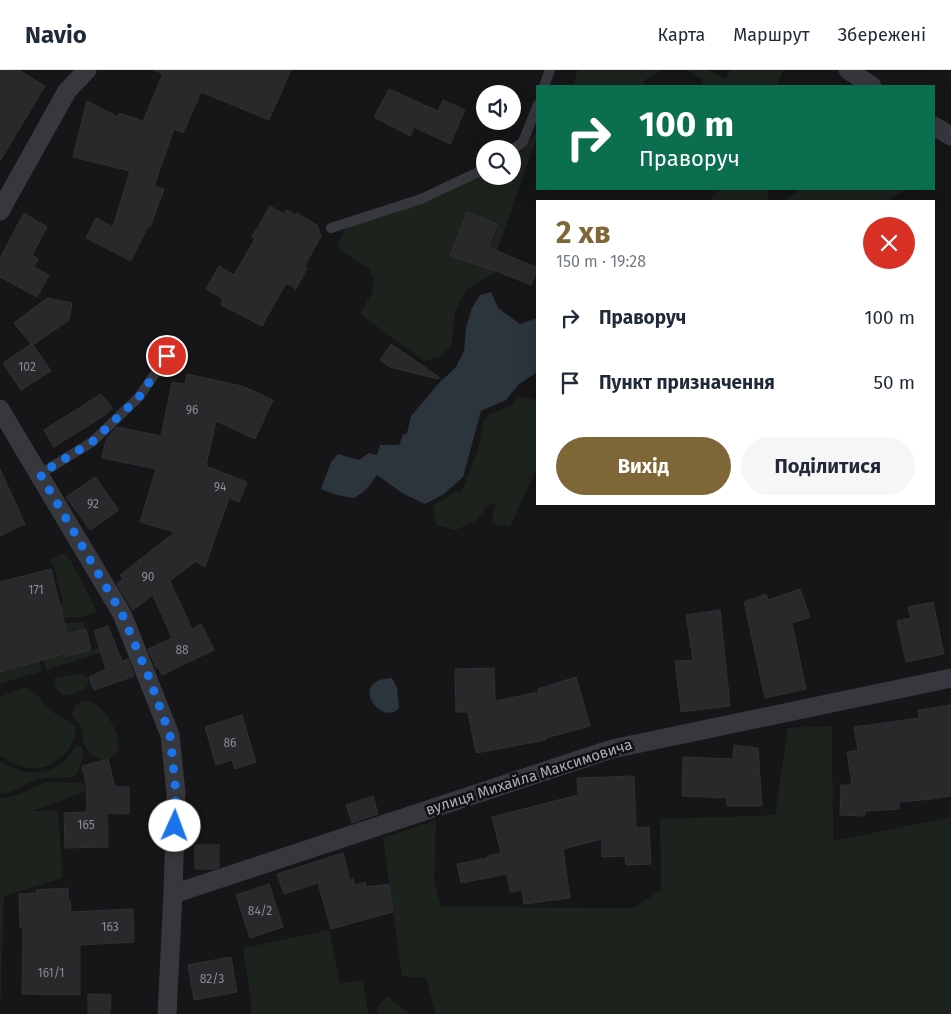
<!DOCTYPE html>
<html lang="uk">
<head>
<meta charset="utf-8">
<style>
	body { margin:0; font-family:"Fira Sans",sans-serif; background:#f6f6f7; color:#1f2937; height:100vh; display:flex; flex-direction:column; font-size:19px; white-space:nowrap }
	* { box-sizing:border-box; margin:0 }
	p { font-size:16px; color:#747a83 }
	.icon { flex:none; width:28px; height:28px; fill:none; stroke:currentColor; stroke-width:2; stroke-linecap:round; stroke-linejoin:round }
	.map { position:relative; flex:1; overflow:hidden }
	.sheet { position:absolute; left:536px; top:130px; width:399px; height:305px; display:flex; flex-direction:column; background:#fff; border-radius:0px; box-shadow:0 5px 20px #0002 }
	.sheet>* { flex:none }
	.top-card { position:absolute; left:536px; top:15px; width:399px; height:105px; border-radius:0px; box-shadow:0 5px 20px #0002; background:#0b6e4f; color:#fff; overflow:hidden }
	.tools { position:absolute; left:476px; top:15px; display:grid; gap:10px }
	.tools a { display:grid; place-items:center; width:45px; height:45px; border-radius:50%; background:#fff; box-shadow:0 5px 20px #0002; font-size:25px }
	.pin { position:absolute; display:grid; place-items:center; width:42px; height:42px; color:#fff; margin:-21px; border:2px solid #fff; border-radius:50%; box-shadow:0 1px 5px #0007 }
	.me { position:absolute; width:55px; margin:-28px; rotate:2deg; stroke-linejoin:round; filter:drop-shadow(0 0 4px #0008) }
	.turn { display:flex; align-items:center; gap:18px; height:105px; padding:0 20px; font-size:22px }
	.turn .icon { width:65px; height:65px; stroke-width:2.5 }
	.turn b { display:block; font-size:35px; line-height:42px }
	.round { display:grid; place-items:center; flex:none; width:52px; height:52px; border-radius:26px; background:#f6f6f7 }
	.headline { display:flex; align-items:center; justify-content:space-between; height:85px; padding:0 20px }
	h1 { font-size:30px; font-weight:700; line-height:38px; color:#7e6636 }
	.primary-button { display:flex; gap:10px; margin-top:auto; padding:10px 20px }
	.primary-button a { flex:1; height:58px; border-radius:30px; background:#7e6636; color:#fff; font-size:20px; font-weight:700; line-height:58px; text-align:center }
	.primary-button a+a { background:#f6f6f7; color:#1f2937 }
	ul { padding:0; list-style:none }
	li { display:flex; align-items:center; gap:15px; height:65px; padding:0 20px }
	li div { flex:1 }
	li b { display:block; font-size:19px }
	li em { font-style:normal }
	header { display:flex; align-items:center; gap:30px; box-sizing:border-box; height:70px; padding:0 25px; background:#fff; border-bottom:1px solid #e0e1e3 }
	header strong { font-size:24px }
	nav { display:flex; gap:28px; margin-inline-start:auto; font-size:18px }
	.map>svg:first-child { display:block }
	.green { fill:#1c231d }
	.water { fill:#2c353c }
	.building { fill:#29292c; stroke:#303034 }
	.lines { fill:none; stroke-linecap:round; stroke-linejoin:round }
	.lane { stroke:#37383d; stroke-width:10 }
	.street { stroke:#37383d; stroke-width:19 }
	.route { stroke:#1a73e8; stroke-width:9; stroke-dasharray:0 16.2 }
	.labels { text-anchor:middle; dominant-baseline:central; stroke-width:5; stroke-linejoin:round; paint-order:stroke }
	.number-label { font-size:12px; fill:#888b94 }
	.street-label { font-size:15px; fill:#a8adb8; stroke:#111113 }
</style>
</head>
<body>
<header>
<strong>Navio</strong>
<nav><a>Карта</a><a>Маршрут</a><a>Збережені</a></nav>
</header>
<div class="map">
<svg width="951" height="944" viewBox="0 0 951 944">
	<rect width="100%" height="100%" fill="#161618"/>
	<g class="green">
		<path d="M578 0H661L643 11 644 16H573Z"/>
		<path d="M688 0H707L725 9 731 0H783L777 16H702L703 10Z"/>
		<path d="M537 60V67L492 195 498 201 466 220 455 241 452 273 442 286 424 291 360 244 372 223 374 209 369 199 340 180 338 174 346 157 389 145 431 130 485 104V106H512L513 89 530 71Z"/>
		<path d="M721 119H768V131H708Z"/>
		<path d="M800 119H905L887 131H783Z"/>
		<path d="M518 327 537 330V398L510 457 491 453 496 433 487 436 477 450 456 460 436 455 433 436 455 422 461 423 478 379 483 353 488 345 512 335Z"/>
		<path d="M64 483 71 491 97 542 81 547 48 548 46 538 63 534 54 496 49 490Z"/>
		<path d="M84 552 85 559 59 566 64 588 114 574 101 583 46 600 36 558 47 554Z"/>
		<path d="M32 559 42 601 0 614V603L34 592 26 561Z"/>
		<path d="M81 603 85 605 89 611 86 619 73 624 63 625 57 620 54 608Z"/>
		<path d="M24 617C38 620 40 632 50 640 60 648 66 647 76 658 76 680 51 701 30 698 19 697 10 691 0 686V627Z"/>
		<path d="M84 630C108 632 136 688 105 689 99 689 94 687 90 683 80 674 85 667 81 658 79 654 75 649 72 645L75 635Z"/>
		<path d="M832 656 833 771 951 747V944H436L426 908 402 906 383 768 436 750 434 812 441 837 633 838 661 820 660 749 775 745 788 658Z"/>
		<path d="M76 676H81C84 685 83 687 80 695 78 699 81 698 78 702 71 712 50 706 40 709 25 712 16 724 0 723V691C30 709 56 707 76 676Z"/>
		<path d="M48 712 83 713 86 721 32 741H58L63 808 4 826 0 944V728C17 728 32 717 48 712Z"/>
		<path d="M329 860 340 913 363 911 368 944H251V930L243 878Z"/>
		<path d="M387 926 409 944H378L377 938Z"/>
	</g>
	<g class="water">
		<path d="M491 222 498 238 520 254 537 248V302L518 315 506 330 481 341 463 407 444 424 425 434 402 423 377 405 366 420 354 428 337 425 321 419 331 392 338 384 359 390 369 383 377 385 380 375H399L403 365 407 363 411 346 439 313 456 297 464 281 466 258 472 238 480 225Z"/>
		<path d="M392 608 397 618 399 638C382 658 346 610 392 608Z"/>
	</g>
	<g class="building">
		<path d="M0 0H19L45 16 0 91Z"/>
		<path d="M154 0H291L269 50 201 22 183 63 174 59 154 116 164 119 150 157 148 156 131 191 86 168 96 148 113 157 130 101 73 87 87 31 118 47 119 43 143 51 163 4Z"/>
		<path d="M389 19 438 41 443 30 465 40 450 74 414 57 410 66 374 47Z"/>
		<path d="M270 136 284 144 286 140 296 145 297 143 317 155 321 166 304 197 307 198 296 219 286 213 262 256 221 235 223 229 206 219 219 196 234 205 255 169 252 167Z"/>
		<path d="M467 142 497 154 488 177 538 198 531 215 496 201 450 186Z"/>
		<path d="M24 143 47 157 32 185 38 189 34 197 49 205 37 227 0 207V188Z"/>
		<path d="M47 228 72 233 69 250 33 275 51 301 21 320 3 293 31 274 14 253Z"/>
		<path d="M391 274 439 307 438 309 390 297 380 290Z"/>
		<path d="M187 304 242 316 273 330 255 369 216 351 206 396 247 412 239 432 229 428 205 497 196 491 170 511 192 559 201 554 214 580 162 605 158 597 156 598 148 579 172 568 153 525 133 540 117 514 123 509 120 505 175 462 140 452 156 399 102 388 106 369 117 357 161 366 172 312 185 314Z"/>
		<path d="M101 324 113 338 105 345 54 377 44 360Z"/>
		<path d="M0 399 25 454 0 466Z"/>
		<path d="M95 407 119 440 90 460 66 427Z"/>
		<path d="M51 499 67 564 86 559 91 580 65 587 64 584 0 602V512Z"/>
		<path d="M800 519 810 547 792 553 806 619 765 628 744 532 766 524 768 530Z"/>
		<path d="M933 532 944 584 906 592 897 551 911 548 908 537Z"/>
		<path d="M720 540 730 636 681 642 675 591 693 590 686 545Z"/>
		<path d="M108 556 122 591 128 589 134 606 94 620 89 607 106 599 94 561Z"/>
		<path d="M494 598 495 631 539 622 538 619 576 607 590 656 546 668V670L476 683 468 642H456L455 599Z"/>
		<path d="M951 635V726L932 729 899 732V739L865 741 864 746 840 745 841 715H852L847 682 858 680 854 657 919 648 918 640Z"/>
		<path d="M242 645 256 692 235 699 232 690 216 695 205 657Z"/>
		<path d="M734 675 758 678 762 736H727V728L682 726 683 687 733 689Z"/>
		<path d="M108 689 115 717H129V744L107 743 108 777 65 778 64 743 87 742 86 713 82 696Z"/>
		<path d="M634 706 636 758 649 757 651 794 626 795 625 786 602 787V769L563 779 570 828 524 834 522 820 510 822 507 804 461 813 457 794 488 788 487 786 501 783 492 747 578 725 577 708Z"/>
		<path d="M373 726 378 744 352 753 346 735Z"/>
		<path d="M195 775H219V797L214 799H195Z"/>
		<path d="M343 783 350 810 353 809 355 815 365 812 366 817 389 814 393 842 331 859 318 813 284 824 277 804Z"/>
		<path d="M269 814 283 857 250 868 236 825Z"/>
		<path d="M68 818V830H70L71 842 133 839 134 872 80 875V925L22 924 23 857H20L19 824 37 823 36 820Z"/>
		<path d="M231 887 237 922 194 930 188 895Z"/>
		<path d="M88 924 111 925 110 944H88Z"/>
	</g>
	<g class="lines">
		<g class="lane">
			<path d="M544 16 550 0"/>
			<path d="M512 80 523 72 538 34"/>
			<path d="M331 158 421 129 485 99"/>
			<path d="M40 404 92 372 139 327 167 286"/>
		</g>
		<g class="street">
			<path d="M848 0 872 16"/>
			<path d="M934 56 951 66"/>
			<path d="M0 141 67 21 87 0"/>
			<path d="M0 339 122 544 170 665 176 723 173 824 167 944"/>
			<path d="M173 824 612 679 951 608"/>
		</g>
	</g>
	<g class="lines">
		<path class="route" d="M167 286 139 327 92 372 40 404 122 544 148 605 170 665 176 723 175 756"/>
	</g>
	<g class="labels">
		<g class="number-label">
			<text x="27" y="297">102</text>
			<text x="192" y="340">96</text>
			<text x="220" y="417">94</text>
			<text x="93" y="434">92</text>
			<text x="148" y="507">90</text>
			<text x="36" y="520">171</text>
			<text x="182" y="580">88</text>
			<text x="230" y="673">86</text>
			<text x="86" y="755">165</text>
			<text x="260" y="841">84/2</text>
			<text x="110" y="857">163</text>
			<text x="51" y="903">161/1</text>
			<text x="212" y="909">82/3</text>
		</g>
		<g class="street-label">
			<text transform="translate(529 707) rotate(-18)">вулиця Михайла Максимовича</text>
		</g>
	</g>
</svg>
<div class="tools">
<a><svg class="icon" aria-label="sound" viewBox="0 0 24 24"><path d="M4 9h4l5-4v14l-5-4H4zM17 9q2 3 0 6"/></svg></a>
<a><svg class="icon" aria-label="search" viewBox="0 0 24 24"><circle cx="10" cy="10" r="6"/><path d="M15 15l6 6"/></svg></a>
</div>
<div class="pin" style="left:167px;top:286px;background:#d93025"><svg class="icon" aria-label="arrive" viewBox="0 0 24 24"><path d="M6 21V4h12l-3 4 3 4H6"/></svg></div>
<svg class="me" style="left:175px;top:756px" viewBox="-20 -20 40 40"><circle r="19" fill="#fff"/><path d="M0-13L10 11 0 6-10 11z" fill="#1a73e8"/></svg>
<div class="top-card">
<div class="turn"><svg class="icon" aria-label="right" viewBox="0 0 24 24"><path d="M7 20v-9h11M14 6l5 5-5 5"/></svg><div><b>100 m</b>Праворуч</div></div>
</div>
<section class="sheet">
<div class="headline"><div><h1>2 хв</h1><p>150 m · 19:28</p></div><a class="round" style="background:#d93025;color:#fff"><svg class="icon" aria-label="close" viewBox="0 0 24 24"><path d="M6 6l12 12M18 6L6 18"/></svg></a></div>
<ul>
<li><svg class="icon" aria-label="right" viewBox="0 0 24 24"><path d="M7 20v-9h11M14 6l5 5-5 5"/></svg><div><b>Праворуч</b></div><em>100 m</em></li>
<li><svg class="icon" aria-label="arrive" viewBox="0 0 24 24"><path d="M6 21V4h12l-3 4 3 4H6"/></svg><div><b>Пункт призначення</b></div><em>50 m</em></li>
</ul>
<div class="primary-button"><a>Вихід</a><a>Поділитися</a></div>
</section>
</div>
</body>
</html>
